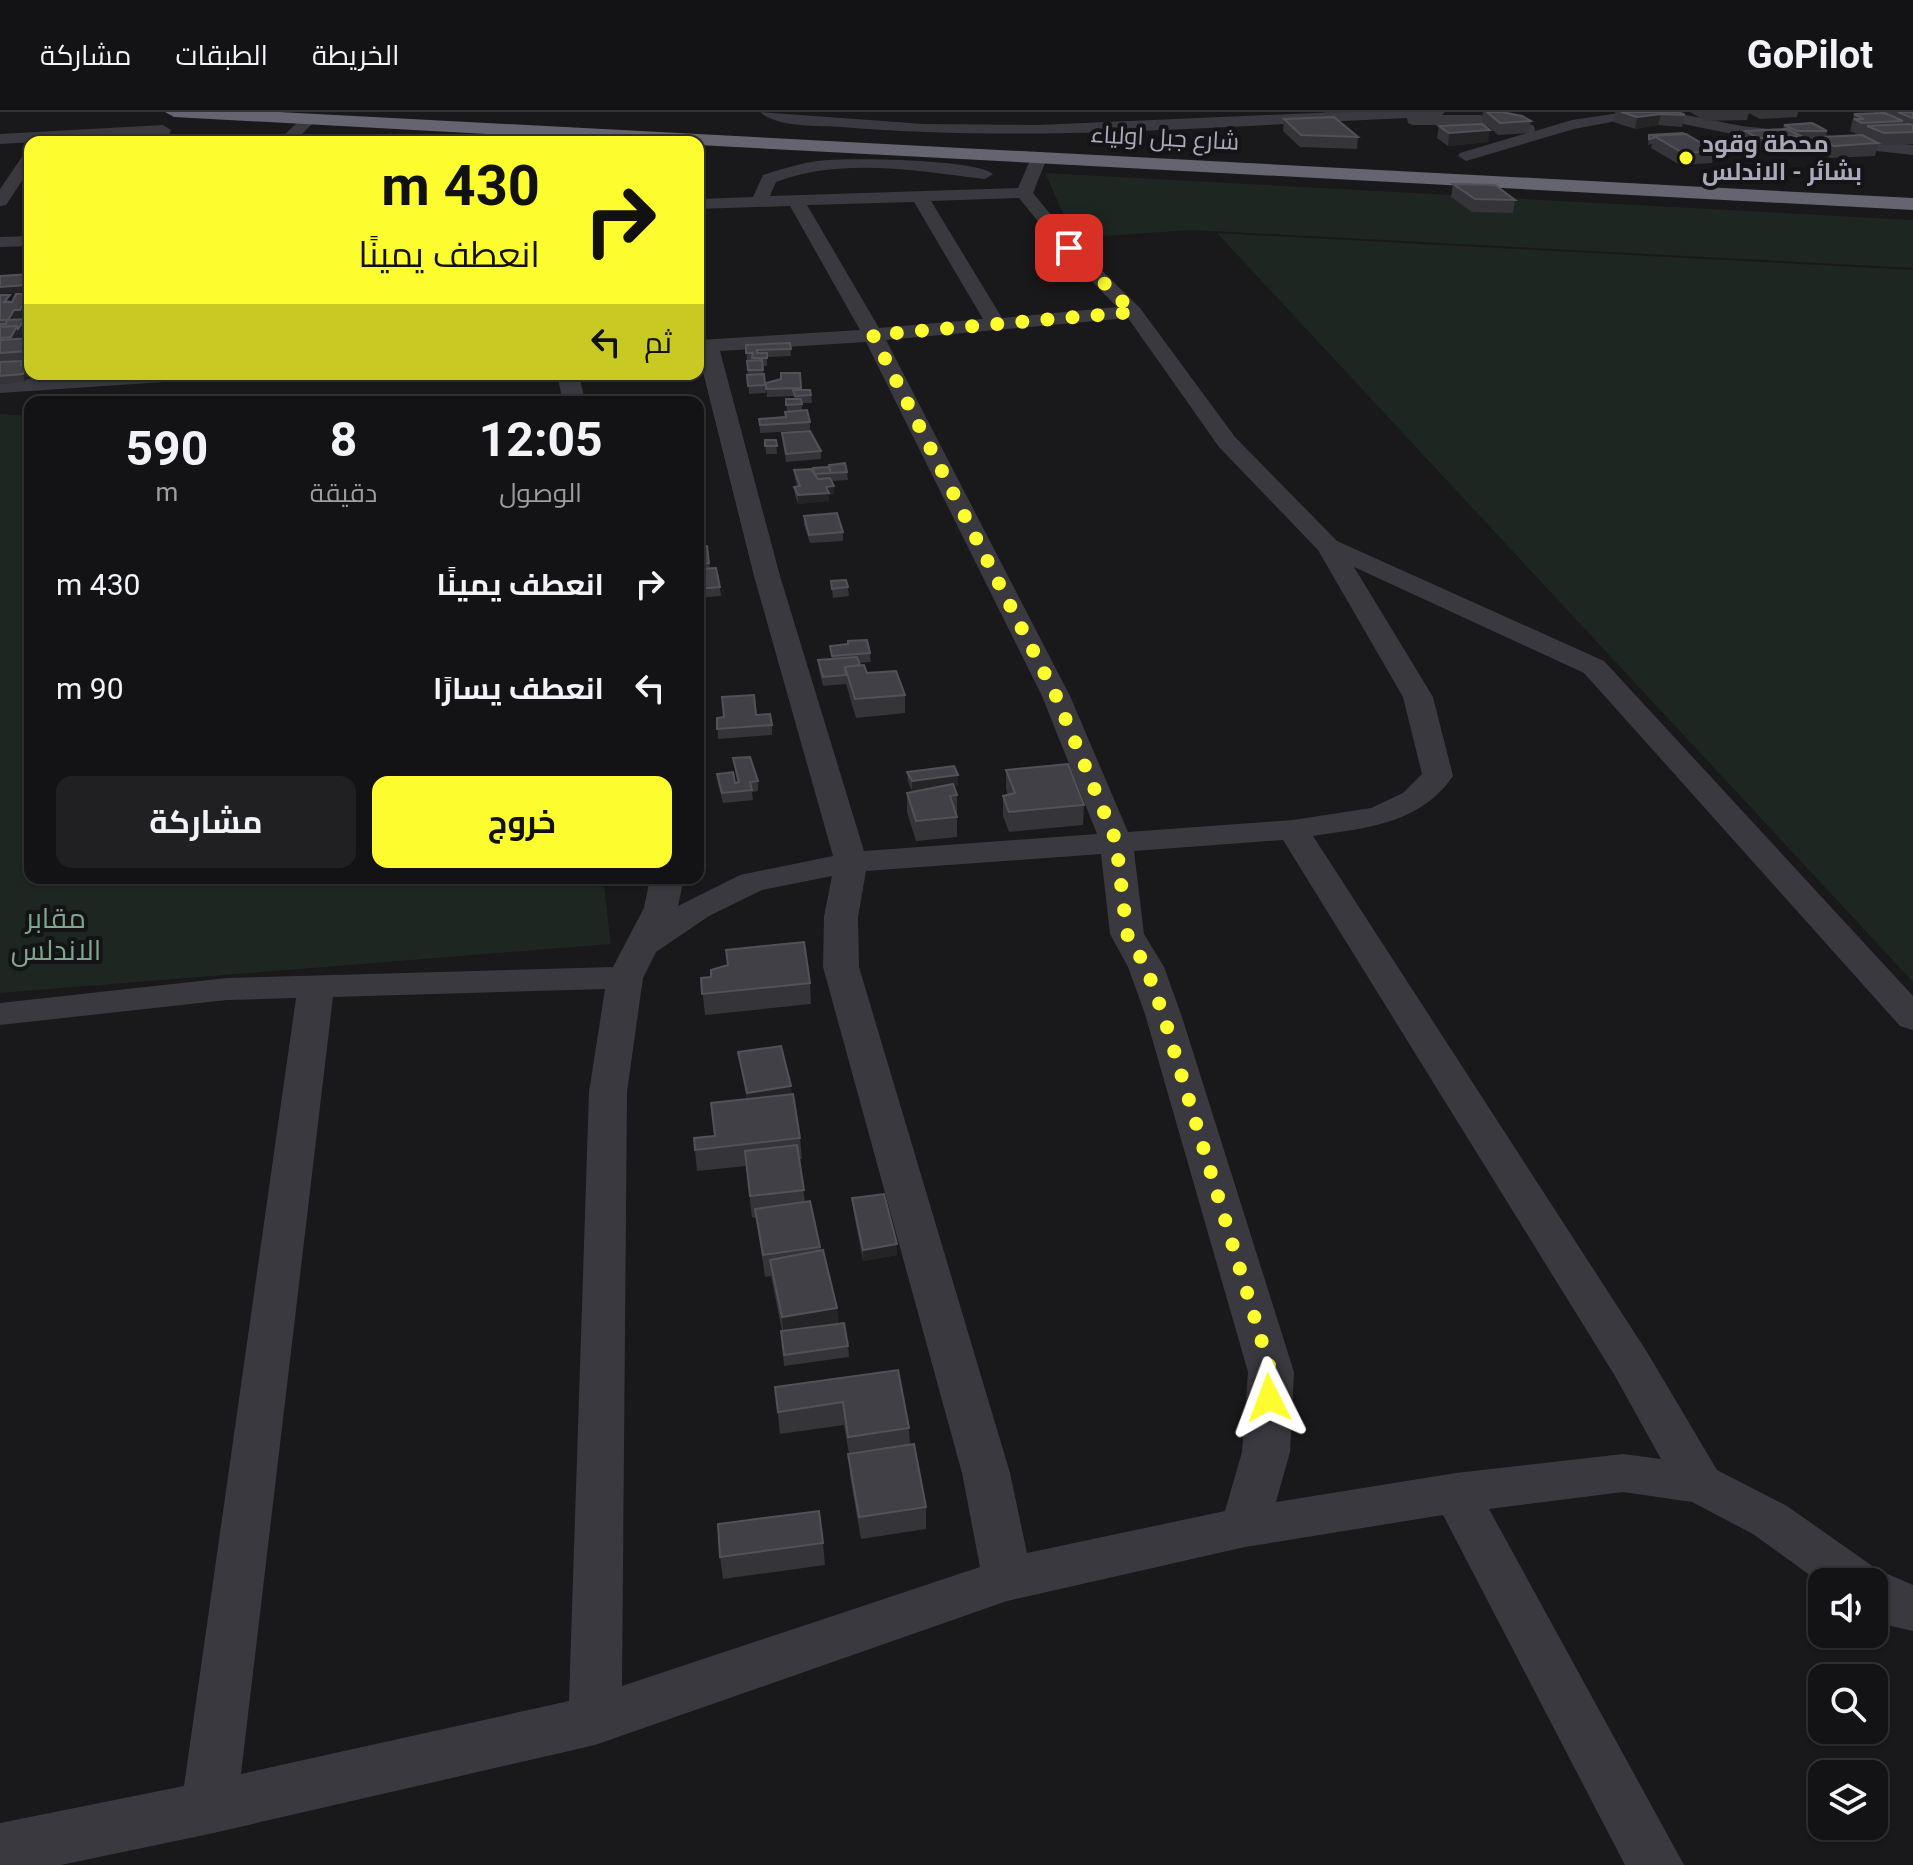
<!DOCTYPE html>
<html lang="ar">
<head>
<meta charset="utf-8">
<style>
	body { margin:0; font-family:Roboto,Cairo,sans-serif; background:#202022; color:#f1f3f6; direction:rtl; height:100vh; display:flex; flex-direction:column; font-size:30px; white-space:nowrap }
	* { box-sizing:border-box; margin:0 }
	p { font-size:26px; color:#9d9ea0 }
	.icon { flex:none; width:44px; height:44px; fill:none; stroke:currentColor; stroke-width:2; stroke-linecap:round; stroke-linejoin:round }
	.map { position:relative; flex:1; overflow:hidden; direction:ltr }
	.sheet { position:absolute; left:24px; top:284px; width:680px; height:488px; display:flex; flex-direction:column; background:#131214; border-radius:16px; box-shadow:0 2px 6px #0004,0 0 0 2px #323234; direction:rtl }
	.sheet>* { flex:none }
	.guide { position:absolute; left:24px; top:24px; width:680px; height:244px; border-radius:16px; box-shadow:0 2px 6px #0004,0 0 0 2px #323234; direction:rtl; background:#fcfc2e; color:#111; overflow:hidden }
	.tools { position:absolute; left:1808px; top:1456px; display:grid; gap:16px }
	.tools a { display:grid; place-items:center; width:80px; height:80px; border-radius:16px; background:#131214; box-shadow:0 2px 6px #0004,0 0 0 2px #323234; font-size:40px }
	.pin { position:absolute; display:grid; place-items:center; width:68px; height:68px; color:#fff; margin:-34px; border-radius:16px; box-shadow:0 4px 12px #0006 }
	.me { position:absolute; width:88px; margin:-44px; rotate:357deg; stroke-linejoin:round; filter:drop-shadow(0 0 6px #0008) }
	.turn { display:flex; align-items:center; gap:28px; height:168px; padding:0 32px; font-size:36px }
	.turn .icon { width:104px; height:104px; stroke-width:2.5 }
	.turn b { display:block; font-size:56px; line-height:68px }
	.then { display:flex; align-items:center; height:76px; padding:0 32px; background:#0003; gap:16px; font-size:30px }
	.eta { display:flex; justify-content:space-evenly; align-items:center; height:136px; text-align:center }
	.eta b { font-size:48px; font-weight:700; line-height:56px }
	.primary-button { display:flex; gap:16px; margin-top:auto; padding:16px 32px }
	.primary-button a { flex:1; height:92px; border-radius:16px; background:#fcfc2e; color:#111; font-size:32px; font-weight:700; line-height:92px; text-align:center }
	.primary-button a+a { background:#202022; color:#f1f3f6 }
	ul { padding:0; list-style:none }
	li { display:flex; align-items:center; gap:24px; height:104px; padding:0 32px }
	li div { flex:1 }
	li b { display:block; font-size:30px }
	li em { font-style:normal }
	header { display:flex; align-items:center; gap:48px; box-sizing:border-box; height:112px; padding:0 40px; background:#131214; border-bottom:2px solid #323234 }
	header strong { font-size:38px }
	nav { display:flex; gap:44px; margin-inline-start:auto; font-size:28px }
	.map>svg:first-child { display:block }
	.green { fill:#1d2621 }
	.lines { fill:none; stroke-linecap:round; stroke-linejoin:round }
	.street { fill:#3a393f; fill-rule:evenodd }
	.highway { fill:#656471; fill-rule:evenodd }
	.wall { fill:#353438 }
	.shaded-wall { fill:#242326 }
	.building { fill:#414046; stroke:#525158; stroke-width:2 }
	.route { stroke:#fcfc2e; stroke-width:14; stroke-dasharray:0 25.2 }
	.poi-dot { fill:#fcfc2e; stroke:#141315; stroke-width:3 }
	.labels { text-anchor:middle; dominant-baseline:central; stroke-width:8; stroke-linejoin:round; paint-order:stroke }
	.far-street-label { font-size:24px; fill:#aaa9bb; stroke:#141315 }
	.far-poi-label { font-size:24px; font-weight:bold; fill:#aaa9bb; stroke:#141315; text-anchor:start }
	.park-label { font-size:28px; fill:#7fa78f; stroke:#141315 }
</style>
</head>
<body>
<header>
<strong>GoPilot</strong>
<nav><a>الخريطة</a><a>الطبقات</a><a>مشاركة</a></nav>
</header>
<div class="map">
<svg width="1913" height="1753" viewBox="0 0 1913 1753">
	<rect width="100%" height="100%" fill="#19181a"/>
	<g class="green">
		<path d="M1045 61 1913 108V156L1192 118 1074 126Z"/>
		<path d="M1217 121 1913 158V871V870Z"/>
		<path d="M0 302 30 304V766H603L611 832 0 881Z"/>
	</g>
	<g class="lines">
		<g class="street">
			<path d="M760 0 924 12 1038 13 1337 0H1445L1442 3H1479L1529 12 1534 14 1535 19 1572 8 1626 0H1670L1742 14 1913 33V43L1742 24 1644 4 1574 17 1466 49 1458 44 1460 41 1527 21 1479 13H1413L1408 11 1407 6C1219 14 1030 31 842 15 818 13 778 16 760 0Z"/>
			<path d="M308 3 316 8 294 30H277L303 5Z"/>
			<path d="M163 13 171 18 167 30H151L154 23 0 32V22Z"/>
			<path d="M30 40V57L6 93 0 94V77L24 42Z"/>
			<path d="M1039 41 1047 46 1033 81 1075 132 1140 196 1235 325 1337 429 1604 549 1913 884V918L1900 914 1584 561 1354 455 1433 585 1453 664C1420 712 1366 716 1313 724L1647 1240 1717 1358 1787 1394 1878 1458 1913 1473V1519L1891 1514 1874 1504V1470L1822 1472 1753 1422 1692 1390 1623 1380 1489 1397 1684 1753H1625L1443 1403 1245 1435 1007 1489 595 1633 209 1722 61 1753H0V1711L184 1674 296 886 227 888 0 913V891L227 866 613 855 644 796 650 766H684L678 794 740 763 833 744 754 464 698 240V228L860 218 790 94 698 97V87L753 85 763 63C781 57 798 52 817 49 843 45 977 47 993 62L985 67C916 59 843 45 776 70L770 84 1018 76 1031 46ZM1019 86 1063 140 1117 195 1002 206 931 89ZM914 90 983 207 879 216 807 93ZM1128 206 1219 335 1318 438 1403 585 1422 662 1403 681 1371 696 1293 708 1128 720 1070 584 886 228ZM866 230 1042 584 1097 722 864 739 780 464 720 239ZM1283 728 1615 1264 1661 1347 1623 1342 1456 1361 1276 1390 1290 1340 1294 1260 1181 902 1164 855 1144 822 1134 739ZM1101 742 1110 822 1128 855 1145 902 1248 1260 1242 1340 1225 1399 1027 1441 1010 1361 859 855 858 805 866 759ZM832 764 824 805 823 855 962 1361 980 1455 622 1574 627 980 643 866 656 840 709 804 762 778ZM605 877 589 980 569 1589 241 1662 333 885Z"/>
			<path d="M30 124V134L0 135V125Z"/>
			<path d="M98 262H205L194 268 0 281V269Z"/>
			<path d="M557 262H579L585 290H563Z"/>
		</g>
		<path class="highway" d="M165 0H279L1913 86V98L698 33V30H633L174 5Z"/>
	</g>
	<g class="wall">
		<path d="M1324 0H1355L1326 2Z"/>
		<path d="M1483 0H1502L1531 9 1529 21 1498 23 1482 9Z"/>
		<path d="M1615 0H1679L1685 3 1682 15 1658 13 1635 17 1613 10Z"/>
		<path d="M1690 0H1798L1797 5 1760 7 1749 1 1747 8 1705 9Z"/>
		<path d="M1874 0H1913V32L1881 33 1878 32 1875 44 1831 46 1815 38 1819 25 1864 24V23H1859L1850 19 1854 2 1874 1Z"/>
		<path d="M1284 7 1358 25 1357 37 1300 35 1283 19Z"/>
		<path d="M1784 13 1827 19 1826 25H1800L1797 36 1755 38 1742 31 1745 19 1783 17Z"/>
		<path d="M1439 14 1488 30 1448 34 1437 26Z"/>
		<path d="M1649 23 1715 39 1712 51 1680 53 1651 36 1652 32 1648 33Z"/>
		<path d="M1453 72 1515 88 1513 101 1472 100 1451 85Z"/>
		<path d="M30 182V204H29L28 200 25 201 23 205 16 206 15 208 26 214 30 211V223H27L25 217 20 225 21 227 30 226V254L28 255 30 261 25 270 0 272V183L12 190Z"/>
		<path d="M790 231 791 244 767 245V254H762L766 281 749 282 746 233Z"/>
		<path d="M800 261 801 278 811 283 812 291H802V299L810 310V318L760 321 759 307 785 305V300H787L786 287H794V284L767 285 766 271Z"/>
		<path d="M782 321 821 339V347L786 350Z"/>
		<path d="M765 328H776L777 342H766Z"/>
		<path d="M813 356 847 360 848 368 832 369 834 382 829 383V389L798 392 795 383 794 375 797 374 795 367 794 358 814 361Z"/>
		<path d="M804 404 843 420V429L810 431 804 413Z"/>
		<path d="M707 434 710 456 720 475 721 484 698 486V435Z"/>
		<path d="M831 469 848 475 849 484 833 486Z"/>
		<path d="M830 534 870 541 871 550 859 551 860 553 867 561 905 583V601L856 606 846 572 823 574 819 558 818 548 832 547Z"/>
		<path d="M717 606 772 613V623L718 627Z"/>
		<path d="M733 646 758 669V679L752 680 753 688 723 691 718 672 717 662 737 670Z"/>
		<path d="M1006 658 1084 693 1083 713 1009 720 1003 704V684L1008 683 1006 677Z"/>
		<path d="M907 660 958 673 954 674 957 683V725L916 729 907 700V681L927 677 912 679 908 670Z"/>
		<path d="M701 866 810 871 811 892 705 903Z"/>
		<path d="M738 940 791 982 800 1026 802 1047H799L805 1090 820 1135 837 1196 838 1211 848 1234 849 1245 784 1254 781 1219H782L771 1164 765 1165 756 1105 752 1106 746 1054 697 1059 695 1038 715 1024 747 987Z"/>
		<path d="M852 1086 897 1143 863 1149 853 1097Z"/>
		<path d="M898 1258 909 1316 910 1333 926 1395V1417L861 1427 850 1364 849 1342 844 1313 780 1322 775 1275Z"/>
		<path d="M823 1431 825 1453 723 1467 720 1445Z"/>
	</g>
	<g class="shaded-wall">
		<path d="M1661 2 1658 13 1635 17 1637 5Z"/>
		<path d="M1490 18 1488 30 1448 34 1449 21Z"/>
		<path d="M30 163V175L28 180 0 182V175Z"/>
		<path d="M23 193 25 201 23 205 16 206 10 215 8 208 14 198Z"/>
		<path d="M25 207 27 214 20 225 21 229 15 240 11 225 17 214Z"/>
		<path d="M28 253 30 261 25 270 23 262Z"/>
		<path d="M834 374V382L829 383V389L798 392V383L826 375Z"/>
		<path d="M958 663V673L912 679V669Z"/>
		<path d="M791 974 792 985 748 991 747 981Z"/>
		<path d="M897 1132V1143L863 1149V1138Z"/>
		<path d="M837 1196 838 1218 784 1227 782 1205Z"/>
	</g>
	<g class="building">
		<path d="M1487 0H1502L1522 4 1531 9 1500 11Z"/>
		<path d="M1621 0H1679L1685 3 1661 2 1637 5Z"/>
		<path d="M1898 0H1913V6H1912Z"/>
		<path d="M1885 1 1903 9 1862 11 1854 7H1864L1854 2Z"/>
		<path d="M1334 5 1358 25 1301 23 1284 7Z"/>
		<path d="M1812 11 1827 19H1797L1784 13Z"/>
		<path d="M1482 12 1490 18 1449 21 1439 14Z"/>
		<path d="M1909 12 1913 13V20L1884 21 1867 14Z"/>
		<path d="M1787 17 1801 24 1758 26 1745 19Z"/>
		<path d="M1683 21 1690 25 1686 22 1654 24V26L1649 27V23Z"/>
		<path d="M1686 22 1715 39 1683 41 1654 24Z"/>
		<path d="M1862 23 1878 31 1834 34 1819 25Z"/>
		<path d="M1453 72 1495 73 1515 88 1475 87Z"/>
		<path d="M30 162 26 173 0 175V164Z"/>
		<path d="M16 182H30V197H27L29 193H23L20 198H14L8 208H0V183H10L4 190H12Z"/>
		<path d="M25 207 18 217 17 214 0 215V212H6L7 208Z"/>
		<path d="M17 214 11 225 0 226V215Z"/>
		<path d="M30 226V236L28 239 0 241V228Z"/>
		<path d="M790 231 791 237 757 238V241H767V246H752L753 241H746V233Z"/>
		<path d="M762 248 763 258H748L747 249Z"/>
		<path d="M23 249 21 253H28L23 262 0 264V250Z"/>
		<path d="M781 261H800L801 276 766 277V271L781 267Z"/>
		<path d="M764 262 765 273 748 274 747 263Z"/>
		<path d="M793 278H810L811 283 795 284Z"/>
		<path d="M786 287H801L802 292 786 293Z"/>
		<path d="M807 298 810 310 760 313 759 307 786 305 785 300Z"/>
		<path d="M810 319 821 339 786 342 782 321Z"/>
		<path d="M765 328H776L777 334H765Z"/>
		<path d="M845 351 847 360 831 361 829 353Z"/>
		<path d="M829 355 830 361 814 362 813 356Z"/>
		<path d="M811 357 818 367 830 366 834 374 826 375 829 381 798 383 794 375 800 374 794 358Z"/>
		<path d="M837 401 843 420 809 423 804 404Z"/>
		<path d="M707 434 709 451 698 452V435Z"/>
		<path d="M716 456 720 475 698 477V457Z"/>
		<path d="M846 468 848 475 832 477 831 469Z"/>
		<path d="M867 528 870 541 832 544 830 534 848 532V529Z"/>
		<path d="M857 545 860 553 845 555 846 563 823 565 818 548Z"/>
		<path d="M864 553 867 561 896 559 905 583 855 587 845 555Z"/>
		<path d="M754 583 756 603 770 602 772 613 717 617V606L724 605 722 585Z"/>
		<path d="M750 645 758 669 750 670 752 678 722 681 717 662 733 660 735 671 739 670 733 646Z"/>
		<path d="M1068 652 1084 693 1009 700 1003 684 1015 681 1006 658Z"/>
		<path d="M954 654 958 663 912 669 907 660Z"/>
		<path d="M953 672 957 683 950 684 957 705 916 709 907 681Z"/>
		<path d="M804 830 810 871 702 882 701 866 711 865V858L728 853 726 838Z"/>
		<path d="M781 934 791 974 747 981 738 940Z"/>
		<path d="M793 982 800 1026 695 1038 694 1026 715 1024 711 991Z"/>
		<path d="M797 1033 804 1078 750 1084 745 1039Z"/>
		<path d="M884 1082 897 1132 863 1138 852 1086Z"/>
		<path d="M810 1089 820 1135 763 1143 755 1097Z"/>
		<path d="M823 1138 837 1196 782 1205 770 1148Z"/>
		<path d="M844 1211 848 1234 784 1243 781 1219Z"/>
		<path d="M898 1258 909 1316 848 1325 843 1290 778 1300 775 1275Z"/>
		<path d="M914 1332 926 1395 859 1405 848 1342Z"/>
		<path d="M819 1399 823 1431 720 1445 718 1412Z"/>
	</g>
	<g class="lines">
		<path class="route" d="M1069 136 1133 200 873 223 1056 584 1116 729 1127 822 1146 855 1163 902 1271 1260 1269 1286"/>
	</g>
	<circle class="poi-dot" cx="1686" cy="46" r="8"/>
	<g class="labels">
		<g class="far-street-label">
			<text transform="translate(1165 26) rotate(3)">شارع جبل اولياء</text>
		</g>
		<g class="far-poi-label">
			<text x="1702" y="32">محطة وقود<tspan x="1702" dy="28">بشائر - الاندلس</tspan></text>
		</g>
		<g class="park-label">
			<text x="56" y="806">مقابر<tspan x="56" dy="32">الاندلس</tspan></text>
		</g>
	</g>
</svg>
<div class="tools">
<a><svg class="icon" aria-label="sound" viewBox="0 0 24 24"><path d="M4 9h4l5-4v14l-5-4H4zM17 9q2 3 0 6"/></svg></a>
<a><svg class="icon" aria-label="search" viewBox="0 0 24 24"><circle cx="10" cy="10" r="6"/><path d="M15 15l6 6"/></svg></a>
<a><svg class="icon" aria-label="layers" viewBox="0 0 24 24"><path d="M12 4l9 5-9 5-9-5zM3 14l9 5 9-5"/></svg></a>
</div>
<div class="pin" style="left:1069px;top:136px;background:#d93025"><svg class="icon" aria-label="arrive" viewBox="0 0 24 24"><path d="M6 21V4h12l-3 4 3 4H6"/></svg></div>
<svg class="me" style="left:1269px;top:1286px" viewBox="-20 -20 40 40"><path d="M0-17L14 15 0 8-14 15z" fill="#fcfc2e" stroke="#fff" stroke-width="4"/></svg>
<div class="guide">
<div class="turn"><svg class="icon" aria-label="right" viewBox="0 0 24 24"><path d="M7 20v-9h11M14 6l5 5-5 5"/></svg><div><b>430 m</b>انعطف يمينًا</div></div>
<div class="then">ثم<svg class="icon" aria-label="left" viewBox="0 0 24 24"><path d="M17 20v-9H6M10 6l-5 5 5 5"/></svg></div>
</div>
<section class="sheet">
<div class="eta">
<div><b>12:05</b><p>الوصول</p></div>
<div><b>8</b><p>دقيقة</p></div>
<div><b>590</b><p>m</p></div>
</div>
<ul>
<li><svg class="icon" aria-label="right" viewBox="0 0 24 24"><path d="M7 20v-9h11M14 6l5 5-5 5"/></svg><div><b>انعطف يمينًا</b></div><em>430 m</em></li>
<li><svg class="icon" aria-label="left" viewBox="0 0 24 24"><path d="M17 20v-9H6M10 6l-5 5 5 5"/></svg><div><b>انعطف يسارًا</b></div><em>90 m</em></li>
</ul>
<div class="primary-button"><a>خروج</a><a>مشاركة</a></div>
</section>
</div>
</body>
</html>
